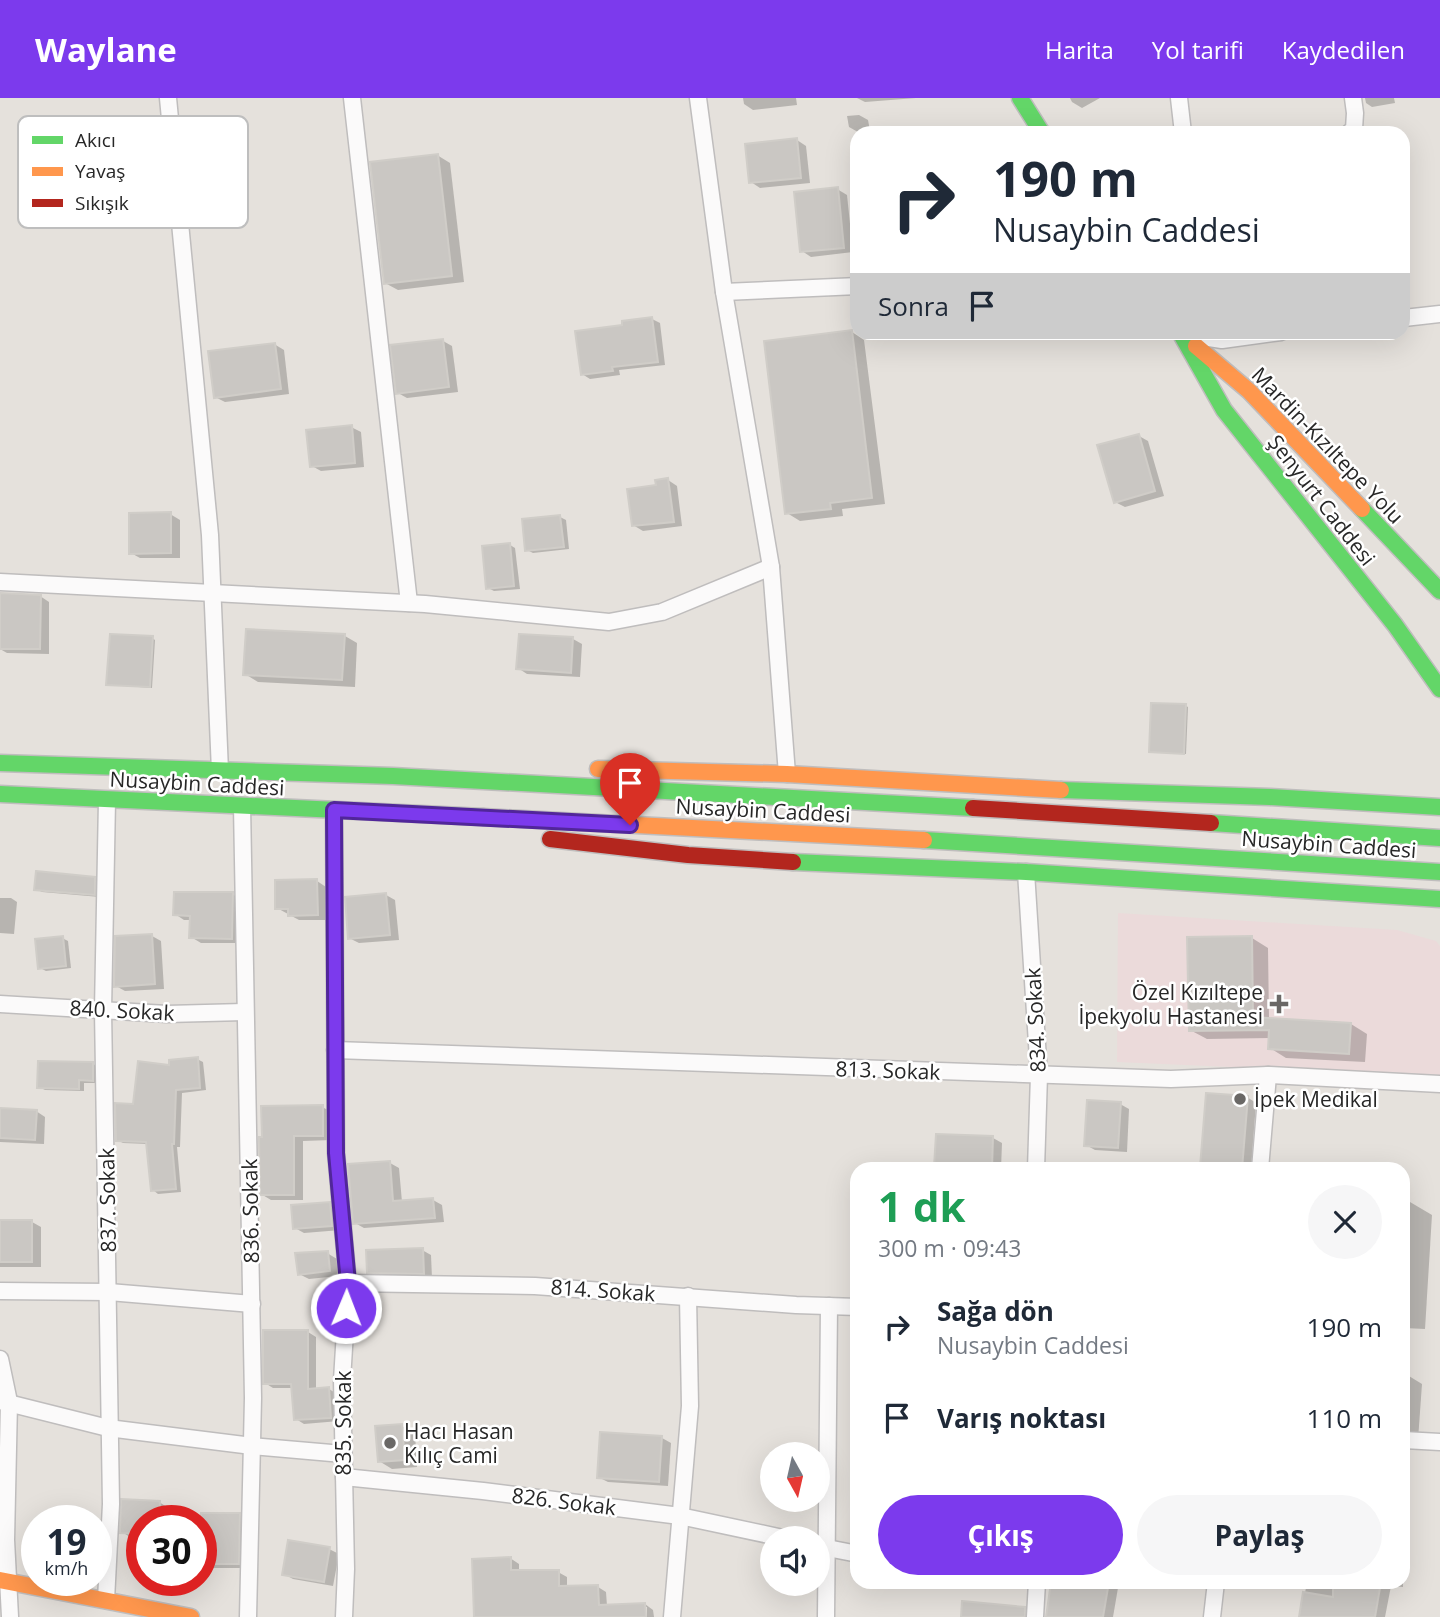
<!DOCTYPE html>
<html lang="tr">
<head>
<meta charset="utf-8">
<style>
	body { margin:0; font-family:"Open Sans",sans-serif; background:#f6f6f7; color:#1f2937; height:100vh; display:flex; flex-direction:column; font-size:26px; white-space:nowrap }
	* { box-sizing:border-box; margin:0 }
	p { font-size:23px; color:#747a83 }
	.icon { flex:none; width:38px; height:38px; fill:none; stroke:currentColor; stroke-width:2; stroke-linecap:round; stroke-linejoin:round }
	.map { position:relative; flex:1; overflow:hidden }
	.drawer { position:absolute; left:850px; top:1064px; width:560px; height:427px; display:flex; flex-direction:column; background:#fff; border-radius:21px; box-shadow:0 7px 28px #0002 }
	.drawer>* { flex:none }
	.top-card { position:absolute; left:850px; top:28px; width:560px; height:214px; border-radius:21px; box-shadow:0 7px 28px #0002; background:#fff; color:#1f2937; overflow:hidden }
	.needle { width:46px; rotate:172deg }
	.controls { position:absolute; left:760px; top:1344px; display:grid; gap:14px }
	.controls a { display:grid; place-items:center; width:70px; height:70px; border-radius:50%; background:#fff; box-shadow:0 7px 28px #0002; font-size:35px }
	.speed { position:absolute; left:21px; top:1407px; display:flex; gap:14px; font-size:35px; font-weight:700; text-align:center }
	.speed>* { display:grid; place-content:center; width:91px; height:91px; border-radius:50%; background:#fff; box-shadow:0 7px 28px #0002; line-height:1 }
	.speed small { font-size:18px; font-weight:400 }
	.speed .limit { border:10px solid #d22; background:#fff; color:#111 }
	.pin { position:absolute; display:grid; place-items:center; width:60px; height:60px; color:#fff; margin:-72px -30px; border-radius:50% 50% 50% 0; rotate:-45deg; box-shadow:0 0 7px #0007 }
	.pin .icon { rotate:45deg }
	.me { position:absolute; width:77px; margin:-38px; rotate:1deg; stroke-linejoin:round; filter:drop-shadow(0 0 5px #0008) }
	.turn { display:flex; align-items:center; gap:24px; height:147px; padding:0 28px; font-size:32px }
	.turn .icon { width:91px; height:91px; stroke-width:2.5 }
	.turn b { display:block; font-size:49px; line-height:60px }
	.then { display:flex; align-items:center; height:66px; padding:0 28px; background:#0003; gap:14px; font-size:26px }
	.round { display:grid; place-items:center; flex:none; width:74px; height:74px; border-radius:37px; background:#f6f6f7 }
	.overview { display:flex; align-items:center; justify-content:space-between; height:119px; padding:0 28px }
	h1 { font-size:42px; font-weight:700; line-height:52px; color:#1e9e55 }
	.cta { display:flex; gap:14px; margin-top:auto; padding:14px 28px }
	.cta a { flex:1; height:80px; border-radius:42px; background:#7c3aed; color:#fff; font-size:28px; font-weight:700; line-height:80px; text-align:center }
	.cta a+a { background:#f6f6f7; color:#1f2937 }
	ul { padding:0; list-style:none }
	li { display:flex; align-items:center; gap:21px; height:91px; padding:0 28px }
	li div { flex:1 }
	li b { display:block; font-size:26px }
	li em { font-style:normal }
	header { display:flex; align-items:center; gap:42px; box-sizing:border-box; height:98px; padding:0 35px; background:#7c3aed; color:#fff }
	header strong { font-size:33px }
	nav { display:flex; gap:38px; margin-inline-start:auto; font-size:24px }
	.map>svg:first-child { display:block }
	.medical { fill:#ebdada }
	.shadow { fill:#0003 }
	.building { fill:#cac7c3; stroke:#d0cdc8; stroke-width:2 }
	.lines { fill:none; stroke-linecap:round; stroke-linejoin:round }
	.street-casing { stroke:#bfbdbd; stroke-width:19 }
	.fast-casing { stroke:#bfbdbd; stroke-width:19 }
	.slow-casing { stroke:#bfbdbd; stroke-width:19 }
	.jam-casing { stroke:#bfbdbd; stroke-width:19 }
	.street { stroke:#fbfafa; stroke-width:16 }
	.fast { stroke:#63d668; stroke-width:16 }
	.slow { stroke:#ff974d; stroke-width:16 }
	.jam { stroke:#b3261e; stroke-width:16 }
	.route-casing { stroke:#51269a; stroke-width:18 }
	.route { stroke:#7c3aed; stroke-width:12 }
	.poi-dot { fill:#6a6866; stroke:#fff; stroke-width:2.5 }
	.labels { text-anchor:middle; dominant-baseline:central; stroke-width:5; stroke-linejoin:round; paint-order:stroke }
	.street-label { font-size:21px; fill:#272727; stroke:#fff }
	.poi-label { font-size:21px; fill:#272727; stroke:#fff; text-anchor:start }
	.key { fill:#fff; stroke:#bebebe; stroke-width:2 }
	.key-label { font-size:19px; fill:#272727 }
</style>
</head>
<body>
<header>
<strong>Waylane</strong>
<nav><a>Harita</a><a>Yol tarifi</a><a>Kaydedilen</a></nav>
</header>
<div class="map">
<svg width="1440" height="1519" viewBox="0 0 1440 1519">
	<rect width="100%" height="100%" fill="#e5e1dc"/>
	<path class="medical" d="M1118 815 1397 832 1436 843 1440 848V978L1117 964Z"/>
	<g class="shadow">
		<path d="M743 0H796L797 7 753 12 744 6Z"/>
		<path d="M857 0H916L865 4Z"/>
		<path d="M1070 0H1100L1082 10 1072 4Z"/>
		<path d="M1365 0H1394L1395 5 1372 9 1366 5Z"/>
		<path d="M859 17 868 22 870 33 858 34 849 29 847 18Z"/>
		<path d="M797 42 806 48 810 85 760 90 751 84Z"/>
		<path d="M437 57 450 65 464 184 398 192 385 185Z"/>
		<path d="M837 91 847 97 853 154 811 159 802 153Z"/>
		<path d="M652 221 660 225 665 267 619 272 620 277 590 281 582 276 624 228Z"/>
		<path d="M852 234 864 242 885 406 842 411 843 418 800 423 787 415Z"/>
		<path d="M443 243 452 248 458 294 407 300 398 295Z"/>
		<path d="M274 246 284 252 289 296 225 304 215 299Z"/>
		<path d="M351 329 361 334 364 369 321 373 312 368Z"/>
		<path d="M1139 338 1148 343 1164 398 1125 409 1115 404Z"/>
		<path d="M668 382 677 388 682 428 643 433 633 427 658 389Z"/>
		<path d="M170 416 180 422V460H140L131 455Z"/>
		<path d="M560 419 566 422 569 451 533 455 527 452Z"/>
		<path d="M510 447 515 450 520 491 494 493 488 490Z"/>
		<path d="M0 496 40 498 49 504V556L7 555 0 551Z"/>
		<path d="M345 538 357 545 355 589 258 584 245 576Z"/>
		<path d="M152 540 155 542 152 590 110 587Z"/>
		<path d="M573 541 582 546 580 579 527 576 518 570Z"/>
		<path d="M1186 608 1188 609 1186 656 1151 653Z"/>
		<path d="M94 780 100 784V799L42 794 36 791Z"/>
		<path d="M317 783 326 789 327 822H299L277 810Z"/>
		<path d="M232 796 242 802 241 845H201L191 839V822H184L175 816Z"/>
		<path d="M386 797 395 802 399 842 359 845 349 840Z"/>
		<path d="M0 800H11L17 804 14 836 0 835Z"/>
		<path d="M152 838 161 843 164 891 125 893 116 888Z"/>
		<path d="M62 840 68 843 71 870 46 873 40 870Z"/>
		<path d="M1252 840 1268 850 1269 921 1351 926 1367 936 1365 964 1286 960 1270 950V940L1207 941 1190 932Z"/>
		<path d="M197 961 203 964 206 992 182 995 180 1049H177L181 1094 158 1096 153 1092 148 1046 123 1045 117 1042 171 968Z"/>
		<path d="M93 966 99 969V985H84V993L45 992 39 989Z"/>
		<path d="M1247 999 1256 1005 1251 1071H1202V1067Z"/>
		<path d="M1120 1006 1129 1011 1127 1054 1095 1052 1086 1047Z"/>
		<path d="M322 1009 332 1014V1042L303 1043V1102H271L261 1096 263 1041Z"/>
		<path d="M0 1011 36 1013 45 1019 44 1046 0 1044Z"/>
		<path d="M993 1040 1002 1045 1001 1071H942L936 1068Z"/>
		<path d="M390 1065 399 1070 402 1104 433 1102 442 1107 444 1124 364 1130 355 1125Z"/>
		<path d="M853 1101H858V1137L854 1135Z"/>
		<path d="M1404 1104H1410L1432 1117 1425 1231 1404 1230Z"/>
		<path d="M330 1106 339 1111 341 1132 304 1135 295 1130Z"/>
		<path d="M0 1124H32L41 1129V1169H0Z"/>
		<path d="M422 1152 431 1157 432 1180 378 1179 369 1174Z"/>
		<path d="M327 1155 337 1161 338 1178 309 1181 299 1176Z"/>
		<path d="M308 1234 316 1239V1292L329 1291 337 1296 339 1323 304 1326 296 1321 293 1290H273L265 1285Z"/>
		<path d="M854 1252H858V1288L852 1285Z"/>
		<path d="M1404 1275 1422 1286 1418 1342 1404 1341Z"/>
		<path d="M402 1328 415 1335 417 1369 392 1371 379 1363Z"/>
		<path d="M601 1336 662 1340 671 1345 668 1388 608 1384 598 1379Z"/>
		<path d="M159 1404 167 1409V1418L239 1417 248 1421 247 1470H201V1423H142V1439H130L122 1434Z"/>
		<path d="M1404 1438 1407 1441 1404 1481Z"/>
		<path d="M329 1451 339 1456 333 1488 293 1481 284 1476Z"/>
		<path d="M510 1460 519 1466V1474H558L567 1479V1490L598 1489 606 1494 607 1508 645 1506 653 1512 654 1519H647V1509H643L644 1519H476Z"/>
		<path d="M1053 1484H1119L1113 1519H1047Z"/>
		<path d="M1297 1484H1403V1489L1391 1488 1385 1519H1300L1307 1485Z"/>
	</g>
	<g class="building">
		<path d="M797 40 801 80 749 85 745 46Z"/>
		<path d="M438 56 452 178 384 186 370 64Z"/>
		<path d="M838 89 844 150 800 154 794 94Z"/>
		<path d="M652 219 658 264 612 269 613 273 581 277 575 233 622 227V223Z"/>
		<path d="M852 232 872 400 830 405 831 411 785 416 764 243Z"/>
		<path d="M443 241 449 289 396 296 390 247Z"/>
		<path d="M275 245 281 291 214 300 208 253Z"/>
		<path d="M352 327 355 365 310 369 306 332Z"/>
		<path d="M1139 336 1155 393 1114 405 1097 347Z"/>
		<path d="M668 380 674 424 632 428 627 391 656 387 655 382Z"/>
		<path d="M171 414V455L129 456V415Z"/>
		<path d="M560 417 564 449 525 453 522 421Z"/>
		<path d="M510 445 514 488 486 491 482 448Z"/>
		<path d="M0 495 41 497 40 551H0Z"/>
		<path d="M246 531 345 536 342 582 243 577Z"/>
		<path d="M110 536 153 538 150 589 106 587Z"/>
		<path d="M519 536 573 539 571 575 516 571Z"/>
		<path d="M1151 605 1186 606 1184 656 1149 654Z"/>
		<path d="M36 773 95 779V797L34 792Z"/>
		<path d="M317 781 318 817 288 818V811H275V782Z"/>
		<path d="M174 794H233L232 841 189 840 190 818 173 817Z"/>
		<path d="M386 795 390 837 348 841 345 799Z"/>
		<path d="M152 836 155 886 114 889 115 838Z"/>
		<path d="M63 838 66 868 38 871 35 841Z"/>
		<path d="M1252 838 1253 919 1351 925 1349 956 1268 951 1269 932 1189 933 1187 839Z"/>
		<path d="M198 959 200 990 176 992 174 1046H172L176 1091 151 1093 146 1044 116 1043 115 1005 133 1006 138 963 169 967V962Z"/>
		<path d="M38 963 93 964V983L79 982V991L37 990Z"/>
		<path d="M1206 995 1248 998 1242 1071 1200 1069Z"/>
		<path d="M1087 1002 1121 1004 1118 1050 1084 1048Z"/>
		<path d="M323 1007V1038H294V1097H260L259 1039H262L261 1008Z"/>
		<path d="M0 1010 37 1012 35 1042 0 1040Z"/>
		<path d="M936 1036 993 1038 992 1071 934 1069Z"/>
		<path d="M390 1063 393 1103 433 1100 435 1120 353 1126 348 1066Z"/>
		<path d="M330 1104 332 1128 293 1131 291 1107Z"/>
		<rect x="0" y="1122" width="32" height="42"/>
		<path d="M423 1150 424 1176 367 1175 366 1152Z"/>
		<path d="M328 1153 330 1173 298 1177 295 1155Z"/>
		<path d="M263 1232H308V1291L329 1289 331 1320 294 1322 291 1286H263Z"/>
		<path d="M402 1326 405 1362 378 1364 375 1328Z"/>
		<path d="M600 1334 662 1338 659 1384 597 1380Z"/>
		<path d="M121 1401 160 1403 159 1423H142V1436L120 1435Z"/>
		<path d="M201 1415H240L239 1466H201Z"/>
		<path d="M288 1442 330 1449 324 1484 282 1477Z"/>
		<path d="M511 1459V1472H559V1488L598 1487 599 1507 645 1505 646 1519H474L472 1461Z"/>
		<path d="M1051 1484H1109L1103 1519H1046Z"/>
		<path d="M1333 1484H1381L1375 1519H1299L1303 1494 1333 1499Z"/>
		<path d="M962 1503 1025 1509V1519H961Z"/>
	</g>
	<g class="lines">
		<g class="street-casing">
			<g id="street">
				<path d="M168 0 210 437 220 673"/>
				<path d="M352 0 409 505"/>
				<path d="M698 0 724 194 771 469 787 676"/>
				<path d="M1179 0 1183 35"/>
				<path d="M1349 35 1354 31 1355 15 1353 0"/>
				<path d="M724 194 858 188"/>
				<path d="M1404 220 1440 216"/>
				<path d="M1190 237 1222 242 1281 234"/>
				<path d="M0 484 425 506 609 524 662 514 771 469"/>
				<path d="M242 708 253 1300 248 1519"/>
				<path d="M334 712 336 1055 348 1185 342 1282 346 1471 344 1519"/>
				<path d="M1026 774 1039 977 1036 1071"/>
				<path d="M0 906 167 916 244 914"/>
				<path d="M335 952 1171 981 1268 977 1440 986"/>
				<path d="M1260 1071 1268 977"/>
				<path d="M348 1185 535 1188 796 1207 858 1209"/>
				<path d="M0 1193 109 1194 252 1206"/>
				<path d="M0 1261 9 1304 6 1442 10 1519"/>
				<path d="M0 1303 108 1330 252 1348 343 1356"/>
				<path d="M1404 1342 1440 1344"/>
				<path d="M344 1379 483 1393 680 1418 783 1440"/>
				<path d="M817 1448 858 1456"/>
				<path d="M106 1502 111 1406 103 912 107 702"/>
				<path d="M672 1519 690 1308 688 1198"/>
				<path d="M826 1519 829 1208"/>
				<path d="M1035 1519 1037 1484"/>
				<path d="M1212 1519 1216 1484"/>
			</g>
		</g>
		<g class="fast-casing">
			<g id="fast">
				<path d="M1020 0 1042 35"/>
				<path d="M1181 236 1224 312 1395 527 1440 591"/>
				<path d="M1362 411 1440 493"/>
				<path d="M0 665 393 678 973 710"/>
				<path d="M1061 692 1270 699 1440 709"/>
				<path d="M0 696 483 719"/>
				<path d="M1211 725 1440 740"/>
				<path d="M924 742 1440 774"/>
				<path d="M793 764 1026 774 1440 801"/>
			</g>
		</g>
		<g class="slow-casing">
			<g id="slow">
				<path d="M1196 248 1249 293 1362 411"/>
				<path d="M598 671 787 676 1061 692"/>
				<path d="M483 719 924 742"/>
				<path d="M0 1482 191 1519"/>
			</g>
		</g>
		<g class="jam-casing">
			<g id="jam">
				<path d="M973 710 1211 725"/>
				<path d="M550 741 688 757 793 764"/>
			</g>
		</g>
		<use href="#street" class="street"/>
		<use href="#fast" class="fast"/>
		<use href="#slow" class="slow"/>
		<use href="#jam" class="jam"/>
	</g>
	<g class="lines">
		<g class="route-casing">
			<path id="route" d="M346 1210 348 1185 336 1055 334 712 630 727"/>
		</g>
		<use href="#route" class="route"/>
	</g>
	<g class="poi-dot">
		<path d="M1275.5 895.5h7v7h7v7h-7v7h-7v-7h-7v-7h7z"/>
		<circle cx="1240" cy="1001" r="7"/>
		<circle cx="390" cy="1345" r="7"/>
	</g>
	<g class="labels">
		<g class="street-label">
			<text transform="translate(1328 347) rotate(46)">Mardin-Kızıltepe Yolu</text>
			<text transform="translate(1322 402) rotate(52)">Şenyurt Caddesi</text>
			<text transform="translate(197 685) rotate(3)">Nusaybin Caddesi</text>
			<text transform="translate(763 712) rotate(3)">Nusaybin Caddesi</text>
			<text transform="translate(1329 746) rotate(4)">Nusaybin Caddesi</text>
			<text transform="translate(122 912) rotate(3)">840. Sokak</text>
			<text transform="translate(1035 922) rotate(-93)">834. Sokak</text>
			<text transform="translate(888 972) rotate(2)">813. Sokak</text>
			<text transform="translate(107 1102) rotate(-91)">837. Sokak</text>
			<text transform="translate(250 1113) rotate(-91)">836. Sokak</text>
			<text transform="translate(603 1192) rotate(4)">814. Sokak</text>
			<text transform="translate(343 1325) rotate(-90)">835. Sokak</text>
			<text transform="translate(564 1403) rotate(7)">826. Sokak</text>
		</g>
		<g class="poi-label">
			<text x="1263" y="894" text-anchor="end">Özel Kızıltepe<tspan x="1263" dy="24">İpekyolu Hastanesi</tspan></text>
			<text x="1254" y="1001">İpek Medikal</text>
			<text x="404" y="1333">Hacı Hasan<tspan x="404" dy="24">Kılıç Cami</tspan></text>
		</g>
	</g>
	<rect x="18" y="18" width="230" height="112" rx="10" class="key"/>
	<rect x="32" y="38" width="31" height="8" fill="#63d668"/>
	<rect x="32" y="69" width="31" height="9" fill="#ff974d"/>
	<rect x="32" y="101" width="31" height="8" fill="#b3261e"/>
	<g class="key-label">
		<text x="75" y="49">Akıcı</text>
		<text x="75" y="80">Yavaş</text>
		<text x="75" y="112">Sıkışık</text>
	</g>
</svg>
<div class="controls">
<a><svg class="needle" viewBox="-14 -14 28 28"><path d="M0-13l5 13h-10z" fill="#e53935"/><path d="M0 13l5-13h-10z" fill="#747a83"/></svg></a>
<a><svg class="icon" aria-label="sound" viewBox="0 0 24 24"><path d="M4 9h4l5-4v14l-5-4H4zM17 9q2 3 0 6"/></svg></a>
</div>
<div class="speed"><div>19<small>km/h</small></div><div class="limit">30</div></div>
<div class="pin" style="left:630px;top:727px;background:#d93025"><svg class="icon" aria-label="arrive" viewBox="0 0 24 24"><path d="M6 21V4h12l-3 4 3 4H6"/></svg></div>
<svg class="me" style="left:346px;top:1210px" viewBox="-20 -20 40 40"><circle r="17" fill="#7c3aed" stroke="#fff" stroke-width="3"/><path d="M0-11L8 9 0 5-8 9z" fill="#fff"/></svg>
<div class="top-card">
<div class="turn"><svg class="icon" aria-label="right" viewBox="0 0 24 24"><path d="M7 20v-9h11M14 6l5 5-5 5"/></svg><div><b>190 m</b>Nusaybin Caddesi</div></div>
<div class="then">Sonra<svg class="icon" aria-label="arrive" viewBox="0 0 24 24"><path d="M6 21V4h12l-3 4 3 4H6"/></svg></div>
</div>
<section class="drawer">
<div class="overview"><div><h1>1 dk</h1><p>300 m · 09:43</p></div><a class="round"><svg class="icon" aria-label="close" viewBox="0 0 24 24"><path d="M6 6l12 12M18 6L6 18"/></svg></a></div>
<ul>
<li><svg class="icon" aria-label="right" viewBox="0 0 24 24"><path d="M7 20v-9h11M14 6l5 5-5 5"/></svg><div><b>Sağa dön</b><p>Nusaybin Caddesi</p></div><em>190 m</em></li>
<li><svg class="icon" aria-label="arrive" viewBox="0 0 24 24"><path d="M6 21V4h12l-3 4 3 4H6"/></svg><div><b>Varış noktası</b></div><em>110 m</em></li>
</ul>
<div class="cta"><a>Çıkış</a><a>Paylaş</a></div>
</section>
</div>
</body>
</html>
